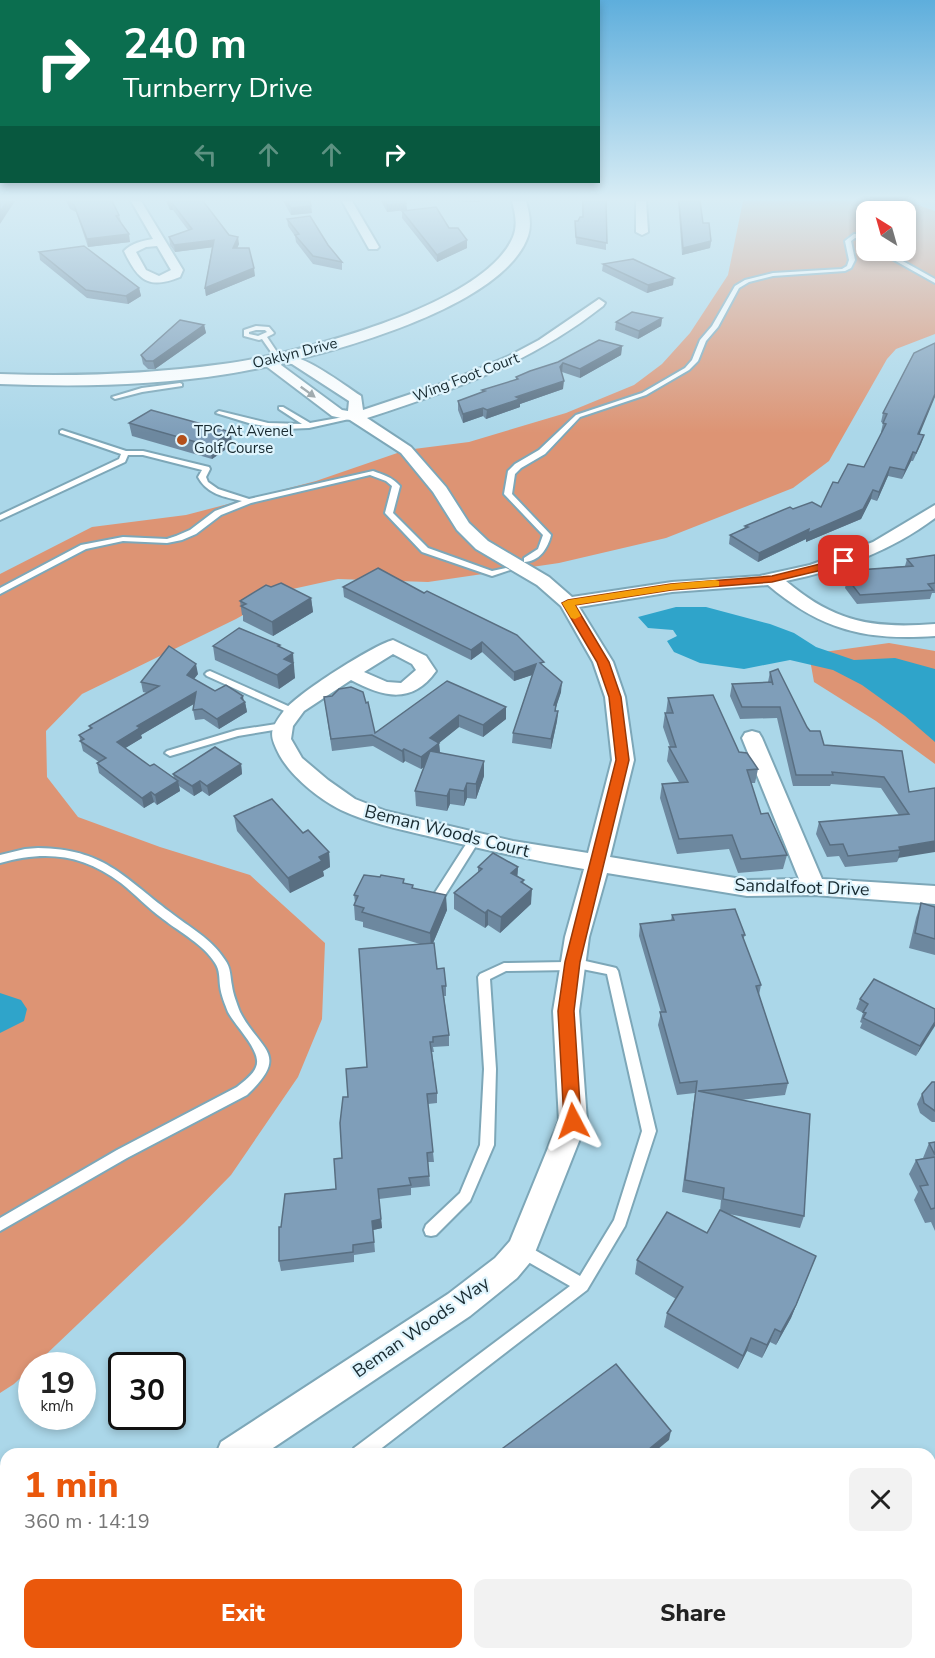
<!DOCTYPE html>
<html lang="en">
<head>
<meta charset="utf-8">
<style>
	body { margin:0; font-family:"Nunito Sans",sans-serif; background:#f2f2f2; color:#222; height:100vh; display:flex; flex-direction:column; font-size:22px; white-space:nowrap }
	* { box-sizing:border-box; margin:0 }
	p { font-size:20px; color:#767676 }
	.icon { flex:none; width:33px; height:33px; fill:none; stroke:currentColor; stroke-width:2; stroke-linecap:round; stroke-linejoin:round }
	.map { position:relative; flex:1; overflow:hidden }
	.sheet { position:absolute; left:0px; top:1448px; width:936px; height:212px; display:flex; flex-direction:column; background:#fff; border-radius:18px 18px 0 0; box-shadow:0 3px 9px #0003 }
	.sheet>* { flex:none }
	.top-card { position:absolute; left:0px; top:0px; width:600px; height:183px; box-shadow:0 3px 9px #0003; background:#0b6e4f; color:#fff; overflow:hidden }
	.needle { width:39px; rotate:323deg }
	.controls { position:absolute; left:856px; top:201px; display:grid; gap:12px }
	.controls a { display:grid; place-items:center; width:60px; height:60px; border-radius:12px; background:#fff; box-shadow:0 3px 9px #0003; font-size:30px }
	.speed { position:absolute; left:18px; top:1352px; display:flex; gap:12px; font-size:30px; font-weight:700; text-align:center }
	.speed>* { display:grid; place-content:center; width:78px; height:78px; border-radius:50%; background:#fff; box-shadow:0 3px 9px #0003; line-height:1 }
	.speed small { font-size:15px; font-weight:400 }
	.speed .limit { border:3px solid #111; border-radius:9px; background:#fff; color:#111 }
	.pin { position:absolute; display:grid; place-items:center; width:51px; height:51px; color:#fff; margin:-26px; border-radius:12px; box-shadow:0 3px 9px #0006 }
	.me { position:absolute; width:66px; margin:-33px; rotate:356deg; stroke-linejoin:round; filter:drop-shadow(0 0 4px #0008) }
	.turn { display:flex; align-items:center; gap:21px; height:126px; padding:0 24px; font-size:27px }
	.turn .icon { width:78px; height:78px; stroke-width:2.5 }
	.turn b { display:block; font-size:42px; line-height:51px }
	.lanes { display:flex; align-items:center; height:57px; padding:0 24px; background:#0003; justify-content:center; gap:30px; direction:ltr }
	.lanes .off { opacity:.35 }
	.round { display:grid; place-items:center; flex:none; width:63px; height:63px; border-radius:12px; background:#f2f2f2 }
	.headline { display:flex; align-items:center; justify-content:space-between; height:102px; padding:0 24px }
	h1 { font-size:36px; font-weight:800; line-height:45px; color:#ea580c }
	.primary-button { display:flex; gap:12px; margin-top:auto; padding:12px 24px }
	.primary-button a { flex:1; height:69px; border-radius:12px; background:#ea580c; color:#fff; font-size:24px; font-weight:800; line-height:69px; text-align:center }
	.primary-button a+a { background:#f2f2f2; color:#222 }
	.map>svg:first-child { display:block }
	.green { fill:#dd9474; fill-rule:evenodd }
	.water { fill:#2fa4ca }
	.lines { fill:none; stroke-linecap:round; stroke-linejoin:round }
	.stream { stroke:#2fa4ca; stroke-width:4 }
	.service-casing { stroke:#7da7b8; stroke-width:4 }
	.minor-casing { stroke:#7da7b8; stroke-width:4 }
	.tertiary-casing { stroke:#7da7b8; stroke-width:4 }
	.service { fill:#fff; fill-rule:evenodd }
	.minor { fill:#fff; fill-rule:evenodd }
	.tertiary { fill:#fff; fill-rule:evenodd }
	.wall { fill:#6d889f }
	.shaded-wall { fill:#596f82 }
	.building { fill:#7f9eb9; stroke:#596f82; stroke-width:1.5 }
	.oneway { fill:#979fa2 }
	.route { fill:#ea580c; stroke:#983908; stroke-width:1.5 }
	.slow { fill:#f59e0b }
	.poi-dot { fill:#b4501b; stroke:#def4fd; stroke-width:2 }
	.labels { text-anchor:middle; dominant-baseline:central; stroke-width:4.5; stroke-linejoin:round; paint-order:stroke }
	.far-street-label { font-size:15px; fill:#182a30; stroke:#def4fd }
	.far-poi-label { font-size:15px; fill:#182a30; stroke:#def4fd; text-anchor:start }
	.street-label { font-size:18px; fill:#182a30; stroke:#def4fd }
</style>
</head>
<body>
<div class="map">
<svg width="935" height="1658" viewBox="0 0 935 1658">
	<rect width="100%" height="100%" fill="#abd7e9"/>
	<g class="green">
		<path d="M743 201H907L935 211V334L896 349 887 359 829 461 793 488 666 538 559 563 428 582 338 579 288 590 236 619 82 694 46 731 47 777 78 817 160 847 250 875 325 943 322 1019 298 1077 231 1175 184 1223 35 1365H32L31 1368 14 1384 0 1393V574L92 527 186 515 316 481 406 450 469 442 566 413 634 385 662 364 690 333 728 275ZM867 212H906V250H867Z"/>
		<path d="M889 643 935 651V764L876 721 814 682 809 654Z"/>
		<path d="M745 1653H889L894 1658H741Z"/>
	</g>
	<g class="water">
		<path d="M676 607H706L770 624 794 633 816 647 854 660 895 658 935 669V742L905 716 862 685 833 670 790 660 744 669 700 663 674 652 667 641 677 636 673 630 648 628 638 617Z"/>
		<path d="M0 993 21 1000 27 1009 24 1021 0 1033Z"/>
	</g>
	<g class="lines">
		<path class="stream" d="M898 201 905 209"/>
		<g class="service-casing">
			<g id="service">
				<path d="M854 234 867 235V239L855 238 851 241 855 260 851 268 845 271 773 276 749 282 739 288 718 327 706 341 698 361 689 370 646 395 580 417 545 454 521 468 515 474 512 494 551 535C548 548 539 562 524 562V558L538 549 543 535 504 494 508 471 515 464 539 450 576 415 642 393 685 368 692 360 700 340 712 326 735 286 745 280 773 273 842 269 847 266 849 260 845 241Z"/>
				<path d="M876 250H883L935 279V283Z"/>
				<path d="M256 326 269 327 274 333 273 334 267 337 281 358 280 359H276L262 339 259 340 244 336V330ZM256 330H265L267 332 258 336 249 334V332Z"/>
				<path d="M180 383 182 384V386L142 392 115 399 112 397 142 388Z"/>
				<path d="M279 407H283L310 423 355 415 358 417 309 428 284 429 252 424 216 413 219 411 268 423 302 424 279 409Z"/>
				<path d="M62 430 126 451H143L209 467 210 469 206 477 208 482 218 489 249 499 373 471C384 475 392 477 400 486L393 513 428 548 492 571 506 568 510 570 492 576 422 552 385 513 392 486 386 481 370 475 251 503 221 515 196 534 182 540 167 543 123 541 86 549 0 594V588L81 545 123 537 167 539 176 536 190 530 215 511 242 501C224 497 207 494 198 477L202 470 143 455H128L125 462 0 520V515L119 459 121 454 60 433V431Z"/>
				<path d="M210 671 297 710 299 712 294 715 291 714 207 676 205 674 207 672Z"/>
				<path d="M283 723 288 726 286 728 238 736 170 756 165 753 167 751 237 730Z"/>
				<path d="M474 837 479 841 444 897H436L434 894 436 891 470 838Z"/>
				<path d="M38 848C104 849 122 876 170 912 189 927 212 939 225 960 231 968 230 976 232 986 233 994 237 1004 240 1012 260 1051 291 1053 247 1095L127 1158 0 1231V1218L117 1150 237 1087C244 1081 253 1075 256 1067 263 1052 235 1026 228 1012 225 1004 221 995 220 986 219 978 220 970 215 963 203 944 181 933 163 919 148 908 136 895 121 883 83 854 45 850 0 863V855L25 849Z"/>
				<path d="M572 958 612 967 616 968 618 971 656 1131 625 1226 587 1290 374 1454H352L354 1448 570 1286 516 1255 514 1250 516 1245 521 1243 526 1245 580 1276 614 1220 642 1131 607 974 577 968 572 970 506 971 490 979 496 1069 494 1145 470 1201 436 1235 431 1236 426 1235 424 1230 426 1225 460 1193 480 1145 484 1069 478 977 480 974 504 963 566 962 568 959Z"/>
			</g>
		</g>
		<g class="minor-casing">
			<g id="minor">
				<path d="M131 201H141L183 270 180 277C148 290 138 280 124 251 132 243 142 241 153 239ZM157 246 171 270 159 276 146 270 136 252 146 247Z"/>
				<path d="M342 201H352L379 247 377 249H369Z"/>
				<path d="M636 201H646L648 232 642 235 636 232Z"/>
				<path d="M599 299 605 303 603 306C531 363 453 390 367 418L411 447 446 487 469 523 488 541 549 577 572 597 672 582 760 576 810 565 873 542 935 505V518C891 551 840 570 786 581 834 622 873 629 935 624V636C866 641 821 630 768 585L672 592 579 607 613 662 625 697 634 760 610 857 747 880 799 879 742 738 745 733 752 731 759 733 762 738 822 879 935 886V904L814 895 747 896 607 873 589 937 579 1011 587 1121 532 1260 517 1278 470 1316 264 1454H216L221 1442 448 1294 495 1258 510 1241 559 1121 553 1011 565 937 584 869C532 860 480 849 428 836 399 829 368 823 341 810 319 799 292 777 280 756 269 735 269 731 283 712 296 694 372 646 393 640L426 656 436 671C412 705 383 697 351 680L304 711 293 726 291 739 302 758 328 780 355 799 386 811 513 841 588 853 612 760 605 697 593 662 561 606 537 585 476 549 457 530 433 492 401 453 350 420 332 416 266 366 273 355C299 349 339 382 361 396L363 410 447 382 509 356 539 340ZM282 363 292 364 349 401 348 411 342 410 281 365ZM393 654 412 664 416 670 401 683 387 682 364 672Z"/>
				<path d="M9 1653H50L48 1658H7Z"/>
			</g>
		</g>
		<g class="tertiary-casing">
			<path id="tertiary" d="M512 201H526C529 212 532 224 528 236 502 313 299 363 227 374 152 386 75 387 0 384V374C75 377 149 374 223 364 293 355 485 306 513 237 518 225 515 213 512 201Z"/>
		</g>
		<use href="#service" class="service"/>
		<use href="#minor" class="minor"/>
		<use href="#tertiary" class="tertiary"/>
	</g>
	<g class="wall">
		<path d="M66 201H112L119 215 121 222 130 242 88 247 76 212 70 209Z"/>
		<path d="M166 201H203L229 235 239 244 237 248 255 276 206 296 205 288 212 247 175 252 170 245 169 237 188 230 173 210H170Z"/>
		<path d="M283 201H310L312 213 291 215Z"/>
		<path d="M381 201H405L406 203 407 210 449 228 467 248 437 262 402 218V211L404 210 387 212Z"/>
		<path d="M453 201H480V202Z"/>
		<path d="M582 201H606V250L576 244 575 221H578L583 217Z"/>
		<path d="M678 201H700L703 223 711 241 710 248 682 255Z"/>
		<path d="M287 219 328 245 342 262V270L313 264 296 242 295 236 288 226Z"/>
		<path d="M39 252 139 288 141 296 128 304 87 298 40 260Z"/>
		<path d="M603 264 673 285 647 293 602 271Z"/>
		<path d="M662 318 661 326 638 339 615 330 616 322Z"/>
		<path d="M204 325 206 333 155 369H148L143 364 141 355Z"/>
		<path d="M622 346 621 355 580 378 562 372 561 373 563 389 520 404V407L486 419 483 416 463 423 458 410V401L482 392V390L516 380V377Z"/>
		<path d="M914 353 920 434 924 435 921 444 913 461H911L902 479 888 476 877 501 871 499 861 519 806 542V539L758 562 729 544 730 535 744 529 745 526 793 509 821 507 838 483 864 467 882 432H881L883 423 881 422 883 413Z"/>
		<path d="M129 423 232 445 212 459 132 436Z"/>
		<path d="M935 555V593H932L930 599 857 604 845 588 846 584 843 580 845 571 905 566 907 559Z"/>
		<path d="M271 587 311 598 313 612 273 636 243 621V615H242L240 601Z"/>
		<path d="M343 587 544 666 561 692 556 707V711H558L557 721 551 749 512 743 513 733 532 675 514 681 482 652 471 660 344 597Z"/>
		<path d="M280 645V647L294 667 293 668 295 678 279 689 215 660 213 646Z"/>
		<path d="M770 672 807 727 824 745 902 751 909 792 935 788 897 862 845 867 839 856 827 857 816 834 819 822 899 815 881 788 831 784 830 786H793L777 718 740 719 730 696 732 684 768 682Z"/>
		<path d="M198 674 194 679 215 691 244 701 245 702 247 712 219 729 204 719 195 720 193 710 194 704 141 735 142 738 125 748 150 766 174 778 173 774 241 764 242 774 209 796 202 791 194 796 179 786 180 791 157 805 154 802 144 808 99 773 97 763 99 762 83 751 79 735 90 729 89 726 147 693 143 692 141 682Z"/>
		<path d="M447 681 506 719 483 737 459 727 439 743 440 752 484 776 476 799 467 798 464 806 450 804 447 811 416 806 415 791 424 767 421 769 405 761 403 763 373 746 332 751 324 697 366 703 375 733Z"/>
		<path d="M668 698 739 752 758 769 755 783H751L761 814 787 855 783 869 738 873 729 849 677 854 660 798 662 784 679 782 667 761 669 747H670L663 727 665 713H666Z"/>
		<path d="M234 816 303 833 329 852 330 867 323 871 324 876 290 893 237 831Z"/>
		<path d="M478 867H518L517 876 524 880 523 884 531 904 500 933 488 925 485 928 454 909V893L478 873Z"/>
		<path d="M404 879V883L413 885V888L447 910 433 943 437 969 446 986V996H444L449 1035V1046L433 1047 434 1052H432L437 1093V1103L428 1104 434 1162H428L430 1186 411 1188V1195L379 1199 382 1228 373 1230 375 1252 354 1255V1262L281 1271 279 1261 281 1227 336 1189 342 1158 348 1097 367 1067 420 944 363 927V922L355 920 354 905 355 902 354 895Z"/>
		<path d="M921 903 935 907V955L909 948 916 918Z"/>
		<path d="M672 915 745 935 743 940 761 985 759 995 788 1083 785 1095 740 1100 804 1216 800 1228 724 1213 816 1256 791 1318 776 1345 770 1342 762 1358 747 1351 738 1369 664 1327 667 1313 676 1299 635 1274 637 1260 707 1233 720 1211 721 1200 682 1192 695 1093 677 1095 658 1025 661 1012 639 936 640 924 671 921Z"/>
		<path d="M860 999 935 1009 916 1056 860 1028 862 1023 860 1022 863 1013 856 1009Z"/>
		<path d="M935 1082V1122H932L920 1113 917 1104 922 1094Z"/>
		<path d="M935 1142V1231L931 1222 925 1223 914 1200 918 1192 909 1174 916 1160 923 1158 929 1143Z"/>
	</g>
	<g class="shaded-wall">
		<path d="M7 201H15L0 224V212Z"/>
		<path d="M169 203H172L173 210H170Z"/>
		<path d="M406 203 407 210 387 212V205Z"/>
		<path d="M311 206 312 213 291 215V208Z"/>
		<path d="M129 234 130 242 88 247 87 239Z"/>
		<path d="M238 237 239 244 234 256 233 248Z"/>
		<path d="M214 240 215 247 175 252 174 245Z"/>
		<path d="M467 240V248L437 262V255Z"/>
		<path d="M711 241 710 248 682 255 683 248Z"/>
		<path d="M254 268 255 276 206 296 205 288Z"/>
		<path d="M674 278 673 285 647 293 648 285Z"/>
		<path d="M139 288 141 296 128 304 126 296Z"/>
		<path d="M662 318 661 326 638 339 639 331Z"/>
		<path d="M204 325 206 333 155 369 153 361Z"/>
		<path d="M622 346 621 355 580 378V369Z"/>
		<path d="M563 363 562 372 559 376 560 367Z"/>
		<path d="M564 381 563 389 520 404V407L486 419 487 410 516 397Z"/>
		<path d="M935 394V397L916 443 918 434Z"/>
		<path d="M483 408V416L463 423V414Z"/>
		<path d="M231 432 232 445 212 459 210 446Z"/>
		<path d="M913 452 911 461 902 479 905 470Z"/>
		<path d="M890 467 888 476 877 501 879 492Z"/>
		<path d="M873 490 871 499 861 519 806 542V539L758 562 759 553 809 529Z"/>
		<path d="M311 598 313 612 273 636 272 622Z"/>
		<path d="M482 642V652L471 660V650Z"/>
		<path d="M293 653 295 678 279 689 277 675 284 659Z"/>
		<path d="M196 664 198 674 189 685 187 675Z"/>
		<path d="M536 664 535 674 514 681V672Z"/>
		<path d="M562 682 561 692 556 707V715L554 705Z"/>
		<path d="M196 692 197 702 141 735 142 738 119 752 117 742 137 726Z"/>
		<path d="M243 696 244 703 245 702 247 712 219 729 217 719Z"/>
		<path d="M506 707V719L483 737V725Z"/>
		<path d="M558 711 557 721 551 749V739Z"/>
		<path d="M459 715V727L439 743 440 754 421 769V757L430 738Z"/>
		<path d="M404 749 405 761 403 763 402 751Z"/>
		<path d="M484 761V776L476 799V784Z"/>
		<path d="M241 764 242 774 209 796 207 786Z"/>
		<path d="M178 781 180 791 157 805 155 795Z"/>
		<path d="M200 781 202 791 194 796 192 786Z"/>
		<path d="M467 783V798L464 806V791Z"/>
		<path d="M450 789V804L447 811V796Z"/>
		<path d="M151 792 154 802 144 808 142 798Z"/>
		<path d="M935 841V852L898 858 900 850 899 847Z"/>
		<path d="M329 852 330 867 323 871 324 876 290 893 288 878 319 857Z"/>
		<path d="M518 867 517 882 511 873Z"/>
		<path d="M532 889 531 904 500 933 501 917Z"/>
		<path d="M446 895 447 910 431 948 430 933Z"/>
		<path d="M488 910V925L485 928V913Z"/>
		<path d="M935 1022V1026L916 1056 920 1046Z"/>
		<path d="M381 1219 382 1228 373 1230 375 1252 372 1221Z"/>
		<path d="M816 1256 791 1318 776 1345 781 1332Z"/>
		<path d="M775 1329 770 1342 762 1358 767 1345Z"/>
		<path d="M751 1338 747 1351 738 1369 743 1356Z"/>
		<path d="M671 1431 669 1440 652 1454H643Z"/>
		<path d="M402 1653H415L410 1658H396Z"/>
	</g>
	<g class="building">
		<path d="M0 201H7L0 212Z"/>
		<path d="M68 201H112L119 215 116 216 129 234 87 239 74 205Z"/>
		<path d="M168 201H203L229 235 238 237 233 248H249L254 268 205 288 214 240 174 245 169 237 192 229 172 203H169Z"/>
		<path d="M286 201H310L311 206 291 208Z"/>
		<path d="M385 201H405L406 203 387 205Z"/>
		<path d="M583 201H606L607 243 576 237 575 221H578L580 217H583Z"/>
		<path d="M679 201H700L703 223H709L711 241 683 248Z"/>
		<path d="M436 207 449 228H458L467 240 437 255 402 211Z"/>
		<path d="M310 216 328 245 342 262 313 256 295 235 299 234 287 219Z"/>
		<path d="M84 246 139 288 126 296 86 290 39 252Z"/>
		<path d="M633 259 674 278 648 285 603 264Z"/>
		<path d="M632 312 662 318 639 331 616 322Z"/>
		<path d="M180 320 204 325 153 361H146L141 355Z"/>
		<path d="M599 340 622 346 580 369 563 363 560 367 564 381 516 397 520 399 487 410 483 408 463 414 458 401 485 391 482 390 518 379 516 377 530 371 558 362Z"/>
		<path d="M935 343V394L918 434 924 435 916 453 913 452 905 470 890 467 879 492 873 490 863 509 808 533 809 529 759 553 730 535 748 527 745 526 790 507 793 509 812 502 821 507 833 482 838 483 848 464 864 467 886 424 883 423 887 414 883 413 914 353Z"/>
		<path d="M151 410 231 432 210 446 129 423Z"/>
		<path d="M935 555V583L928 584 933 590 860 595 847 578H851L845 571 913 566 907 559Z"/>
		<path d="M378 568 424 593 427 591 517 635 544 662 540 663 562 682 554 705H556L555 711H558L551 739 513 733 536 664 514 672 482 642 471 650 343 587Z"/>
		<path d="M281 583 311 598 272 622 241 606 246 604 240 601 266 585 271 587Z"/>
		<path d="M239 628 280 645 278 646 293 653 284 659 293 663 277 675 213 646Z"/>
		<path d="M169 646 196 664 187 675 215 691 226 685 243 696 241 698 245 702 217 719 202 709 193 710 196 692 137 726 140 728 117 742 150 766 154 764 178 781 155 795 151 792 142 798 97 763 106 758 80 741 84 739 79 735 92 728 89 726 159 686 141 682Z"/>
		<path d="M778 669 807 727 810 731H820L824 745 902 751 909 792 935 788V841L899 847 900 850 848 856 843 844 830 845 819 822 909 814 884 777 832 772 833 775H796L780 707H742L732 684 772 682 773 685 770 672Z"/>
		<path d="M447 681 506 707 483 725 459 715 430 738 439 743 421 757 404 749 402 751 372 735 331 739 324 697 332 696 339 689 351 687 363 692 366 703 368 702 375 733Z"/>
		<path d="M713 695 739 752 747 753 758 769 747 770 761 814 768 813 787 855 741 859 732 835 679 839 662 784 688 782 669 747H676L665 713H673L668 698Z"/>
		<path d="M215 747 241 764 207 786 200 781 192 786 173 774Z"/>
		<path d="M430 751 484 761 476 784 467 783 464 791 450 789 447 796 415 791Z"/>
		<path d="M272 799 303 833 308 830 329 852 319 857 322 861 288 878 234 816Z"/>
		<path d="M493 853 518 867 511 873 524 880 521 882 532 889 501 917 488 910 485 913 454 893 482 869 478 867Z"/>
		<path d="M364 875 380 877 381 875 404 879 403 883 413 885 412 888 446 895 430 933 362 912 364 908 354 905 358 896 354 895Z"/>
		<path d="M921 903 935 907V939L915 933Z"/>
		<path d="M735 909 745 935H742L761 985 756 986 788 1083 698 1091 810 1114 804 1216 723 1199 724 1188 685 1180 697 1081 680 1083 660 1012H666L640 924 674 920 672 915Z"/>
		<path d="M434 943 437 969 444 968 446 986H442L449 1035 433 1037V1042H430L437 1093 427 1094 433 1152 427 1153 429 1176 409 1178 411 1185 378 1189 381 1219 372 1221 374 1242 353 1245V1252L279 1261V1227H281L285 1194 336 1189 334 1159 342 1158 340 1123 343 1097H348L346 1069 367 1067 359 949Z"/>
		<path d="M874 979 935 1009V1022L920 1046 863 1018 866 1013 863 1012 868 1004 860 999Z"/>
		<path d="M932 1082H935V1111L924 1103 922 1094Z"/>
		<path d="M935 1142V1155L929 1143Z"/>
		<path d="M935 1157V1208L931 1209 920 1186 928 1185 916 1160Z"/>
		<path d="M720 1210 816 1256 796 1305 781 1332 775 1329 767 1345 751 1338 743 1356 667 1313 683 1287 637 1260 667 1212 707 1233Z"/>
		<path d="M616 1364 671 1431 643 1454H495Z"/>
		<path d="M218 1653H402L396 1658H220Z"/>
	</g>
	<defs><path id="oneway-solid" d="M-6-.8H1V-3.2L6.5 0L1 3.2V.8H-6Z" transform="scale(1.5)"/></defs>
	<use class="oneway" href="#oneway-solid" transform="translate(308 392) rotate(36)"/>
	<linearGradient id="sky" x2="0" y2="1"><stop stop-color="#5eaedc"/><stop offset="0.46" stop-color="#d9edf5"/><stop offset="1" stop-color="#d9edf5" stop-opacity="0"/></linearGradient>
	<rect width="935" height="433" fill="url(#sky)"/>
	<path class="route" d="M844 558 847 559V564L772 582 671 590 575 605 609 662 621 697 629 760 580 962 574 1011 581 1121 579 1126 573 1129 567 1126 564 1121 558 1011 565 962 616 760 609 697 597 662 562 603 568 600 671 584 772 576Z"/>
	<path class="slow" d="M715 580 719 581V586L671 590 575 605 581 616 575 619 571 618 562 603 568 600 671 584Z"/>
	<circle class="poi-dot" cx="182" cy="440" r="6"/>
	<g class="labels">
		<g class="far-street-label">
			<text transform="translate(295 353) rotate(-14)">Oaklyn Drive</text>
			<text transform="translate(466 377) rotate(-21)">Wing Foot Court</text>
		</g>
		<g class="far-poi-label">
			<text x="194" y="431">TPC At Avenel<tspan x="194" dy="17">Golf Course</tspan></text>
		</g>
		<g class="street-label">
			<text transform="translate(447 831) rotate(14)">Beman Woods Court</text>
			<text transform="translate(802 887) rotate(2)">Sandalfoot Drive</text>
			<text transform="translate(421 1327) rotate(-35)">Beman Woods Way</text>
		</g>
	</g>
</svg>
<div class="controls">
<a><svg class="needle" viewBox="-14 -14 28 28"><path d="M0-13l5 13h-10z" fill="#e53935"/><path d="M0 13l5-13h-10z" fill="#767676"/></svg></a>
</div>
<div class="speed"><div>19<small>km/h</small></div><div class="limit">30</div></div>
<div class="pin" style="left:844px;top:561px;background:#d93025"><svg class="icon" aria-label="arrive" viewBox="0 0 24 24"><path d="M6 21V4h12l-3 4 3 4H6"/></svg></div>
<svg class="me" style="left:573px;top:1121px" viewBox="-20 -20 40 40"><path d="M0-17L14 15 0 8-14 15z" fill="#ea580c" stroke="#fff" stroke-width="4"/></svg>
<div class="top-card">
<div class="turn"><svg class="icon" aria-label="right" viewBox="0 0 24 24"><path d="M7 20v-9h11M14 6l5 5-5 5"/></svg><div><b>240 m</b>Turnberry Drive</div></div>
<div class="lanes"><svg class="icon off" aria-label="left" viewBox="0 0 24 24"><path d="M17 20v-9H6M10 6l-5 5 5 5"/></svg><svg class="icon off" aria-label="ahead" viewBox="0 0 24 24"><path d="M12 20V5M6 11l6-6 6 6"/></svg><svg class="icon off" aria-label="ahead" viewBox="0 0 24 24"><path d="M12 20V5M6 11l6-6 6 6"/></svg><svg class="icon" aria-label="right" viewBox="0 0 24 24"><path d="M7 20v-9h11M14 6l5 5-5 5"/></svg></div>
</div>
<section class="sheet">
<div class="headline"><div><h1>1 min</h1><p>360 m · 14:19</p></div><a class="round"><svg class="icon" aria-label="close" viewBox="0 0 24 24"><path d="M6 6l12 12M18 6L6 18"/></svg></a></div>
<div class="primary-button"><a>Exit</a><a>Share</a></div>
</section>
</div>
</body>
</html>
